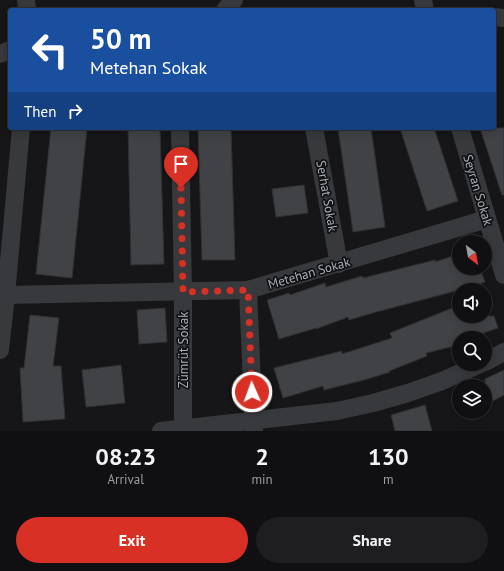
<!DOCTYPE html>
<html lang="en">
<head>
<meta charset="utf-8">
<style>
	body { margin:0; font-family:"PT Sans",sans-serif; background:#1e1e20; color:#f1f3f6; height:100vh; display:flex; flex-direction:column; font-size:15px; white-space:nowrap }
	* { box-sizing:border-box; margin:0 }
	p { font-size:13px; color:#9c9d9f }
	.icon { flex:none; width:22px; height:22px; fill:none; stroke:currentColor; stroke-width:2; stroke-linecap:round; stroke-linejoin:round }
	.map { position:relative; height:431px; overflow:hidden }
	.details { display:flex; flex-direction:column; background:#101012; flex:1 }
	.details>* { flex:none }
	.guide { position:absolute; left:8px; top:8px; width:488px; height:122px; border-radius:4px; box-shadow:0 2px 10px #0003,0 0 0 1px #303032; background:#1a4fa0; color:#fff; overflow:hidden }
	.needle { width:26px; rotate:149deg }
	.fabs { position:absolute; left:452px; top:235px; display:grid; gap:8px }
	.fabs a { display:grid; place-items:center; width:40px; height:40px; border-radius:50%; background:#101012; box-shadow:0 2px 10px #0003,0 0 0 1px #303032; font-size:20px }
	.pin { position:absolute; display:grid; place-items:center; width:34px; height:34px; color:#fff; margin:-41px -17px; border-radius:50% 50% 50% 0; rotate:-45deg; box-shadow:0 0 4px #0007 }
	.pin .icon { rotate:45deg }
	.me { position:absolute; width:44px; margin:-22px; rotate:358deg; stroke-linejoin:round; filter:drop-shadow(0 0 3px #0008) }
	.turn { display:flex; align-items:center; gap:14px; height:84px; padding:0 16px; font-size:18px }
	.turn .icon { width:52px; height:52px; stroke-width:2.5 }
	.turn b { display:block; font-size:28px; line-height:34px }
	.then { display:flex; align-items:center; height:38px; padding:0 16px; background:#0003; gap:8px; font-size:15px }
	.eta { display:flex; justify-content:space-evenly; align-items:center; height:68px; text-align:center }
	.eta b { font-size:24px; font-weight:700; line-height:28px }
	.action { display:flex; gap:8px; margin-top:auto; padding:8px 16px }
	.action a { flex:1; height:46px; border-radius:24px; background:#d93025; color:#fff; font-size:16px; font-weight:700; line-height:46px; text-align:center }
	.action a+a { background:#1e1e20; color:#f1f3f6 }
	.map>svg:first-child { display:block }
	.building { fill:#404245; stroke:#303134 }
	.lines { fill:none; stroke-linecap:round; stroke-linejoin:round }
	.minor { stroke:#37393d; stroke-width:18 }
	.route { stroke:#d93025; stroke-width:7; stroke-dasharray:0 12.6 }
	.labels { text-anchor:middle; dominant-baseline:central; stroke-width:3.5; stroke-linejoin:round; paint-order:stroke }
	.street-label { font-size:13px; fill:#a8aeb8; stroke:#111113 }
</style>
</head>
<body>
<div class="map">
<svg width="504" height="431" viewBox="0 0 504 431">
	<rect width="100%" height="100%" fill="#161618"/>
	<g class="building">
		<path d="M51 128H87L72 278 36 274Z"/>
		<path d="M128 128H160L164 264 131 265Z"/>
		<path d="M198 128H231L235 260H202Z"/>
		<path d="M338 128H371L385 227 353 232Z"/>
		<path d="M400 128H434L458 201 427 211Z"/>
		<path d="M480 128H504V195H502Z"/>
		<path d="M304 185 308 213 276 217 272 189Z"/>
		<path d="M459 254V268H480L485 282 463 289 376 312 349 320 348 317 316 329V328L279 339 267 300 289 293 290 295 325 283 326 287 362 276 363 278 435 260V262Z"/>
		<path d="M455 307 457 316H494L498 328 468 338H459V345L426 353 427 356 389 371 390 372 364 380 324 390 323 386 283 398 274 368 342 351V354L392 338 390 333Z"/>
		<path d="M165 308 167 342 139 344 137 310Z"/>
		<path d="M30 315 59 318 53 366H61L65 419 23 422 20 368H24Z"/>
		<path d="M121 365 125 403 86 407 82 370Z"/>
		<path d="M504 370V395L485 405V379Z"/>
		<path d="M425 405 432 431H395L391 415Z"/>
	</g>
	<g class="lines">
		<g class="minor">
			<path d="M26 0 27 10"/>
			<path d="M423 0 425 10"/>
			<path d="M225 10 234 0"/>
			<path d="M494 17 504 18"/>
			<path d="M0 54 10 50"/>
			<path d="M180 128 183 292V429"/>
			<path d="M314 128 339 264"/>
			<path d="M460 128 504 275"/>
			<path d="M248 290 254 431"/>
			<path d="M0 298 6 295 248 290 487 219"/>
			<path d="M0 350 6 295 21 128"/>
			<path d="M485 362 504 352"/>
			<path d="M161 431 337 411 373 403 408 393 442 381 480 364"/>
		</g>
	</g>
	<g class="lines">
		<path class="route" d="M181 188 183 292 248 290 252 392"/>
	</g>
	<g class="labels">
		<g class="street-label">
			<text transform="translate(478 190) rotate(73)">Seyran Sokak</text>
			<text transform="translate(327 196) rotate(80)">Serhat Sokak</text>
			<text transform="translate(309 273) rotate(-16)">Metehan Sokak</text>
			<text transform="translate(183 350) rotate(-90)">Zümrüt Sokak</text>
		</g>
	</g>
</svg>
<div class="fabs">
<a><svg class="needle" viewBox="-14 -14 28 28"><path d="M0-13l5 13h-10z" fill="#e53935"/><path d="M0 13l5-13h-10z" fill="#9c9d9f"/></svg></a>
<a><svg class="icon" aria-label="sound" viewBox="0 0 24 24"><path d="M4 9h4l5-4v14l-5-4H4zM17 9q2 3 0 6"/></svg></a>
<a><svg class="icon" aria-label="search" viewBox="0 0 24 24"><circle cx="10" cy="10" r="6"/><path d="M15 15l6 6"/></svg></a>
<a><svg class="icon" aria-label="layers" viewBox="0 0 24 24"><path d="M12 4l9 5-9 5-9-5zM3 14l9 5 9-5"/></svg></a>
</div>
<div class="pin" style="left:181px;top:188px;background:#d93025"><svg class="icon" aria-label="arrive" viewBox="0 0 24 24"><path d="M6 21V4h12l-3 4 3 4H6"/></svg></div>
<svg class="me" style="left:252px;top:392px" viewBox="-20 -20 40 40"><circle r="17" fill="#d93025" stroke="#fff" stroke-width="3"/><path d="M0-11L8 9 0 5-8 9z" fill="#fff"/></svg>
<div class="guide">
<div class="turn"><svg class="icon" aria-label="left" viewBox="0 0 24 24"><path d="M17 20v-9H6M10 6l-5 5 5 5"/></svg><div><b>50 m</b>Metehan Sokak</div></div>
<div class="then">Then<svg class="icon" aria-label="right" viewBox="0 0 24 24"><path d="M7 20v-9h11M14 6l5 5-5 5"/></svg></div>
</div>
</div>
<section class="details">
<div class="eta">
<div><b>08:23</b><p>Arrival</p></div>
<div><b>2</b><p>min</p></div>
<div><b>130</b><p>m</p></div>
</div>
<div class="action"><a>Exit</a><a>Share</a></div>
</section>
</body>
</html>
